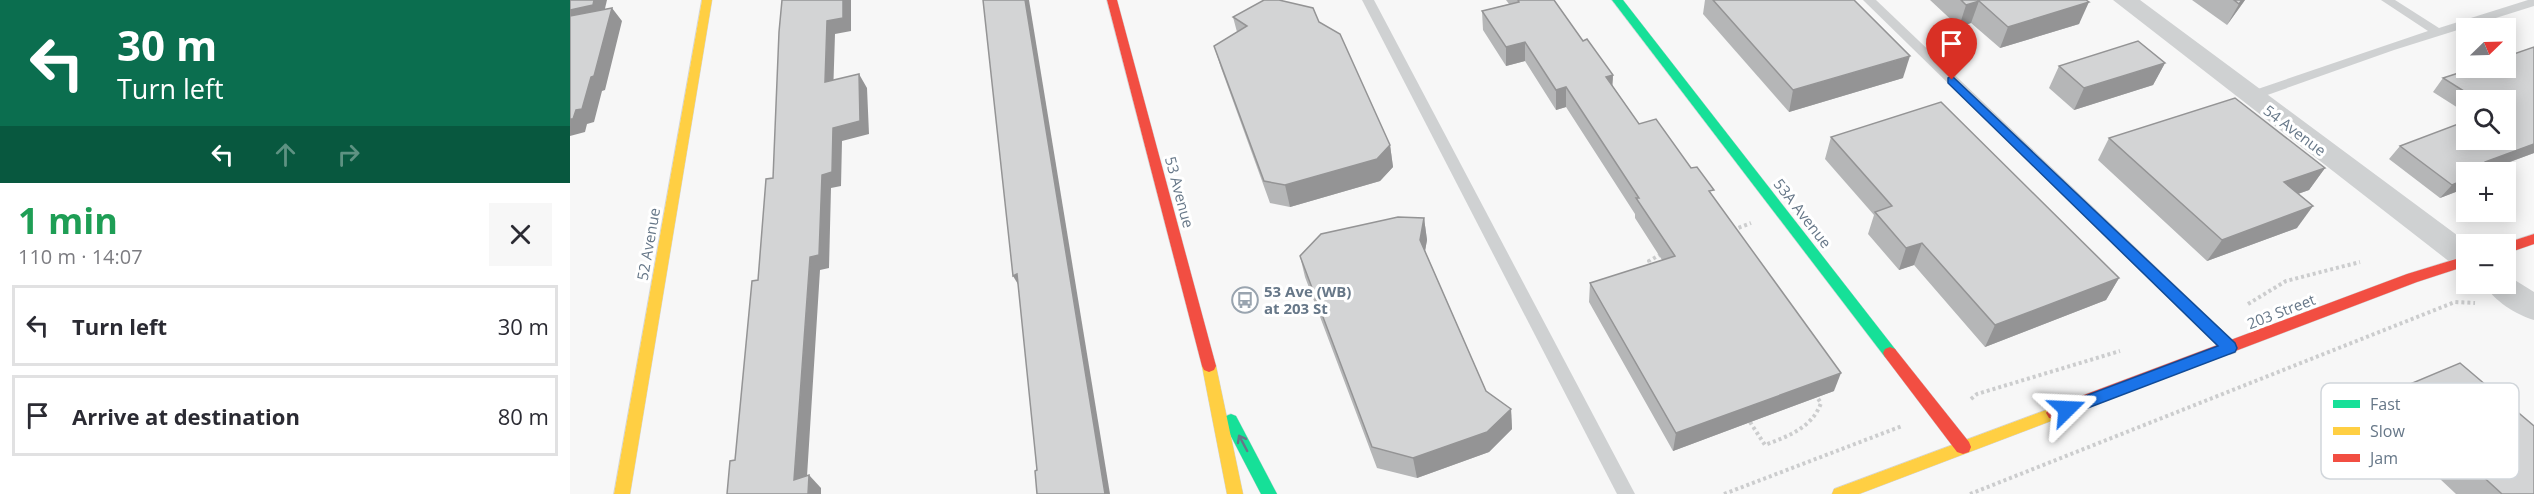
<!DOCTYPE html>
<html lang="en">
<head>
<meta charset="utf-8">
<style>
	body { margin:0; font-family:"Open Sans",sans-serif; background:#f7f7f7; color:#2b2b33; height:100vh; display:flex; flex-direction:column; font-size:22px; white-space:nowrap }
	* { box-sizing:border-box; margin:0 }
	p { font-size:20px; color:#7c7c81 }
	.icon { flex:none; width:33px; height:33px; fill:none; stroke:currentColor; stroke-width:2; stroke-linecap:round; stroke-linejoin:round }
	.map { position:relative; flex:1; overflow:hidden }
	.panel { display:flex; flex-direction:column; background:#fff; width:570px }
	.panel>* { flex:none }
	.guide { background:#0b6e4f; color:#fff; overflow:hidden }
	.needle { width:39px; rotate:67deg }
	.tools { position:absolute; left:1886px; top:18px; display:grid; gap:12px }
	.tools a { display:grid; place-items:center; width:60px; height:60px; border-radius:0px; background:#fff; box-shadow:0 3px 15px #0003; font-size:30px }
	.pin { position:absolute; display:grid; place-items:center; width:51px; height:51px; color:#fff; margin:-62px -26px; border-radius:50% 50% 50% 0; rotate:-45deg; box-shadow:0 0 6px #0007 }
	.pin .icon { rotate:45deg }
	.me { position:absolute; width:66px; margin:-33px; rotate:69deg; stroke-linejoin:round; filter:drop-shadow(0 0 4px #0008) }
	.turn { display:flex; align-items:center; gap:21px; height:126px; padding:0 18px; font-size:27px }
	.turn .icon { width:78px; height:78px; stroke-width:2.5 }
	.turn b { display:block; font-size:42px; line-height:51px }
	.lanes { display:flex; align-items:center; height:57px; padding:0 18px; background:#0003; justify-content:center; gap:30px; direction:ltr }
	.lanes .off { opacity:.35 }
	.round { display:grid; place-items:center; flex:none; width:63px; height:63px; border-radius:0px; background:#f7f7f7 }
	.head { display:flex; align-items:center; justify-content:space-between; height:102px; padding:0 18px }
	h1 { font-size:36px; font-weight:700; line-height:45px; color:#1e9e55 }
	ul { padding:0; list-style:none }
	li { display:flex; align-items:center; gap:18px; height:81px; margin:0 12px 9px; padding:0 6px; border:3px solid #e1e1e2; border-radius:0px }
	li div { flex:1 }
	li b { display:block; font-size:22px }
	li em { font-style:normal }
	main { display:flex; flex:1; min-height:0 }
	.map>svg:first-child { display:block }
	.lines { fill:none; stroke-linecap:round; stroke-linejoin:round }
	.fast-casing { stroke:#d2d4d6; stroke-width:1 }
	.slow-casing { stroke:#d2d4d6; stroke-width:1 }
	.jam-casing { stroke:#d2d4d6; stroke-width:1 }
	.path { stroke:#cccdce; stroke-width:4; stroke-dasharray:3 3; stroke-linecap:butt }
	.lane { fill:#cfd1d2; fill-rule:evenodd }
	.street { fill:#cfd1d2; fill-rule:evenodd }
	.fast { fill:#16e098; fill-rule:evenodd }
	.slow { fill:#ffcf43; fill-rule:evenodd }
	.jam { fill:#f24e42; fill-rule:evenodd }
	.wall { fill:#b5b6b7 }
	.shaded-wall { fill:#949495 }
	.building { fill:#d3d4d5; stroke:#949495; stroke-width:1.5 }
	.oneway { stroke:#678 }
	.route { fill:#1a73e8; stroke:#114b97; stroke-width:1.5 }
	.labels { text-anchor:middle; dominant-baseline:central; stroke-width:6; stroke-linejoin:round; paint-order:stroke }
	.street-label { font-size:15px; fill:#678; stroke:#fff }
	.poi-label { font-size:15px; font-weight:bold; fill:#678; stroke:#fff; text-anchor:start }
	.key { fill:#fff; stroke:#d1d6db; stroke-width:1.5 }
	.key-label { font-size:16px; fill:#678 }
</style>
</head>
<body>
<main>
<section class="panel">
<div class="guide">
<div class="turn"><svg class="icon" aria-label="left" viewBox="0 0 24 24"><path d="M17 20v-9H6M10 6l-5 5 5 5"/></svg><div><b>30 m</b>Turn left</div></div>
<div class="lanes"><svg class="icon" aria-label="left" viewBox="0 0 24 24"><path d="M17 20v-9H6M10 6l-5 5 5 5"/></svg><svg class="icon off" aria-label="ahead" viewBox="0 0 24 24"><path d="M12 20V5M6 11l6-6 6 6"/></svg><svg class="icon off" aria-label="right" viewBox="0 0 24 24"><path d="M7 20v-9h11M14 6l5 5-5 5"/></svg></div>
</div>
<div class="head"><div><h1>1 min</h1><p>110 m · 14:07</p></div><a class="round"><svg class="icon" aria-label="close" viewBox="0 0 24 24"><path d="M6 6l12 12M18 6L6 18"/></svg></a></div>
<ul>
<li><svg class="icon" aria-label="left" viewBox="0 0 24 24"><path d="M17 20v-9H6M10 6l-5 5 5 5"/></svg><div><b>Turn left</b></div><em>30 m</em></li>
<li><svg class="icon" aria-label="arrive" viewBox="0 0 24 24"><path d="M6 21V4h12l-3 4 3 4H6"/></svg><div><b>Arrive at destination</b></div><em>80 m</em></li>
</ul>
</section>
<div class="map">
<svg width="1964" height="494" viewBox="0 0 1964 494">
	<rect width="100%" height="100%" fill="#f7f7f7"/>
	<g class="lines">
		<g class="fast-casing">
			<g id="fast">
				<path d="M1042 0H1053L1325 349 1327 353 1325 357 1320 359 1315 357Z"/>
				<path d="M661 414 666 416 707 494H691L653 421 656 416Z"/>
			</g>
		</g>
		<g class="slow-casing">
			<g id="slow">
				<path d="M132 0H142L60 494H44Z"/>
				<path d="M639 360 644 362 646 366 673 494H657L632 366 634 362Z"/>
				<path d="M1484 407 1489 408 1492 413 1489 418 1289 494H1262L1264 489Z"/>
			</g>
		</g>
		<g class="jam-casing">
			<g id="jam">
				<path d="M537 0H547L646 366 644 370 639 372 634 370 632 366Z"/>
				<path d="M1964 234V244L1935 254V244H1933Z"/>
				<path d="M1896 256V266L1847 282 1489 418 1484 419 1479 418 1476 413 1479 408 1837 274Z"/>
				<path d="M1320 347 1325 349 1399 442 1401 447 1399 452 1393 454 1387 452 1315 357 1313 353 1315 349Z"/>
			</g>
		</g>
		<g class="path">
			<path d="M1163 230 1181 223"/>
			<path d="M1083 267 1079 261 1093 253"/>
			<path d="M1678 304 1716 281 1790 262"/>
			<path d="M1401 399 1407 394 1550 351"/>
			<path d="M1180 422 1195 445C1218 436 1242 428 1251 403L1247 397"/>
			<path d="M1154 494 1332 426"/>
			<path d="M1400 494 1885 302 1905 303"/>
		</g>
		<g class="lane">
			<path d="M792 0H804L1065 494H1047Z"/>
			<path d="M1293 0H1306L1666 343 1668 348 1666 353 1660 355 1654 353Z"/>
			<path d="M1811 0H1825L1869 28 1958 0H1964V6L1824 50 1686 99H1676L1674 96 1676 93 1858 31Z"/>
		</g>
		<g class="street">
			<path d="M1543 0H1570L1899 244H1896V269L1885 266Z"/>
			<path d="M1935 274 1964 292V320C1947 315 1922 300 1915 284H1935Z"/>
		</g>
		<use href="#fast" class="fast"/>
		<use href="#slow" class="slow"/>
		<use href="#jam" class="jam"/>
	</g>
	<g class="wall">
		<path d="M936 0H984L1013 41 1043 75 1042 85 1069 124 1121 168 1143 196 1264 391 1103 451 1019 302 1020 283 1092 260 1065 218V214L996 107 986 110 955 61 936 66 913 30 912 11 939 4Z"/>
		<path d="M1135 0H1284L1333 78 1219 112 1133 14Z"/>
		<path d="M1360 0H1516L1509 24 1430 48 1401 23 1389 27Z"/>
		<path d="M1622 0H1675L1657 25Z"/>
		<path d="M663 17 749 22 820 145 823 167 810 181 720 207 700 203 651 68 644 46 667 32Z"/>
		<path d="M1964 47V153L1916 171 1896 172V188L1870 198 1819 159 1830 146 1896 140 1935 100H1896V113L1863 92 1873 78Z"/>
		<path d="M1595 63 1583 85 1504 110 1479 88 1489 66Z"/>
		<path d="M1261 137 1549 278 1536 300 1415 347 1344 265 1329 270 1298 234 1304 215 1255 159Z"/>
		<path d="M1539 138 1755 168 1739 190 1728 194 1727 228 1637 261 1528 160Z"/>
		<path d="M854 218 857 240 855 251 916 391 941 409 942 429 919 452 847 478 807 468 735 277 730 256Z"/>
		<path d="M1821 392 1964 494H1886L1800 413Z"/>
	</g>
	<g class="shaded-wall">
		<path d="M24 0H37L33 17 0 24V10Z"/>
		<path d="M273 0H281V31L265 34 263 96 255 82 257 21Z"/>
		<path d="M455 0H459L540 494H535Z"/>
		<path d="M1672 0H1675L1657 25 1669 4Z"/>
		<path d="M1409 1 1401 23 1389 27 1396 5Z"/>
		<path d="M1519 2 1509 24 1430 48 1438 27Z"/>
		<path d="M42 8 52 21 35 90 32 91 24 122 17 124 15 132 0 136V119L6 110Z"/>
		<path d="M955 42V61L936 66V47Z"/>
		<path d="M1340 56 1333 78 1219 112 1223 90Z"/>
		<path d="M1595 63 1583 85 1504 110 1514 88Z"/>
		<path d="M289 74 297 88 299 134 272 141 271 186 261 188 259 268 250 270 236 492 224 480 240 257 252 175 263 128Z"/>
		<path d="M1043 75 1042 94 1036 77Z"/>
		<path d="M996 87V107L986 110V90Z"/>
		<path d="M1964 144V153L1912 172 1915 162Z"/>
		<path d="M820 145 823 167 810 181 720 207 715 185Z"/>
		<path d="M1755 168 1739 190 1699 204 1714 182Z"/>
		<path d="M1896 179V188L1870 198 1882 185Z"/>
		<path d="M1743 206 1727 228 1637 261 1652 240Z"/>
		<path d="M854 218 857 240 853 262 850 240Z"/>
		<path d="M1352 243 1344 265 1329 270 1336 248Z"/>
		<path d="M447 274 451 289 443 276Z"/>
		<path d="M1549 278 1536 300 1415 347 1425 325Z"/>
		<path d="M1271 373 1264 391 1103 451 1106 433Z"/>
		<path d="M941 409 942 429 919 452 847 478 843 458Z"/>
		<path d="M239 475 251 488V494H238Z"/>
	</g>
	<g class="building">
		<path d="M0 0H24L23 5 0 10Z"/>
		<path d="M212 0H273V18L257 21 255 82 289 74 290 121 263 128 262 172 252 175 249 255 240 257 224 480 239 475 238 494H157L160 461 165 460 182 281 188 280 196 179 203 178 209 32Z"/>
		<path d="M413 0H455L535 494H467L465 471 467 470 447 274 443 276Z"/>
		<path d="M694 0H709L743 8 749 22 770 34 820 145 807 159 715 185 694 181 644 46 677 26 663 17Z"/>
		<path d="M948 0H984L1013 41 1017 39 1043 75 1036 77 1069 124 1086 119 1121 168 1127 167 1144 190 1139 191 1271 373 1106 433 1020 283 1105 256 1066 198H1069L996 87 986 90 955 42 936 47 912 11 949 2Z"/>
		<path d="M1143 0H1284L1340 56 1223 90Z"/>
		<path d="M1391 0H1516L1519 2 1438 27 1409 1 1396 5Z"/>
		<path d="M1664 0H1672L1669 4Z"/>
		<path d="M42 8 24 76 21 77 12 109 6 110 3 119H0V16Z"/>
		<path d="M1568 41 1595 63 1514 88 1489 66Z"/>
		<path d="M1964 47V144L1915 162 1916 171 1913 172H1896V179L1882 185 1830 146 1896 121V140H1935V100H1908L1873 78 1904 68H1935V57Z"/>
		<path d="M1665 98 1755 168 1714 182 1743 206 1652 240 1539 138Z"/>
		<path d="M1371 102 1549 278 1425 325 1352 243 1336 248 1305 212 1322 206 1261 137Z"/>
		<path d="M828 217 854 218 850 240 916 391 941 409 917 432 843 458 802 447 730 256 751 234Z"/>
		<path d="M1890 363 1964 426V494H1932L1821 392Z"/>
	</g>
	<defs><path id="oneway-shaft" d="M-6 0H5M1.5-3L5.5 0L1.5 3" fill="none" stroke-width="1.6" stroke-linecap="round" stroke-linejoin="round" transform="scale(1.5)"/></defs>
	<use class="oneway" href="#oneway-shaft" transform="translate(673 443) rotate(-118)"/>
	<path class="route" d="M1382 76 1665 343 1667 348 1665 352 1502 414H1491L1489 409 1491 405 1648 346 1378 83V78Z"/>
	<defs>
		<g id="bus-ring" transform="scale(1.35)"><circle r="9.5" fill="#fff" stroke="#99a4af" stroke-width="1.5"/><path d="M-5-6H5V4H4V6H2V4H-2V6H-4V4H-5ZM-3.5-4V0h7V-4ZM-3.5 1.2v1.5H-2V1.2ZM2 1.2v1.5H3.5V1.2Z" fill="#99a4af"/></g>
	</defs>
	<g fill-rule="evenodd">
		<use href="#bus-ring" x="675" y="300"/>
	</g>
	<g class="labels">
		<g class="street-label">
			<text transform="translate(1725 130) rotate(37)">54 Avenue</text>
			<text transform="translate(610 192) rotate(75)">53 Avenue</text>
			<text transform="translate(1233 213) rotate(52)">53A Avenue</text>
			<text transform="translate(78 244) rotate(-80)">52 Avenue</text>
			<text transform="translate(1711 311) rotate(-21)">203 Street</text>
		</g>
		<g class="poi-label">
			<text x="694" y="291">53 Ave (WB)<tspan x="694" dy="17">at 203 St</tspan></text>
		</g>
	</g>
	<rect x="1751" y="383" width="198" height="96" rx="9" class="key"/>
	<rect x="1763" y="400" width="27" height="8" fill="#16e098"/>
	<rect x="1763" y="427" width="27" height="8" fill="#ffcf43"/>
	<rect x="1763" y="454" width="27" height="8" fill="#f24e42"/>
	<g class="key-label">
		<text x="1800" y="410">Fast</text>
		<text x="1800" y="437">Slow</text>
		<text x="1800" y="464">Jam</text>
	</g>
</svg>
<div class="tools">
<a><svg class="needle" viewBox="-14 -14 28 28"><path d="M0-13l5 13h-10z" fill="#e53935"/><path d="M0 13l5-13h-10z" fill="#7c7c81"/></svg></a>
<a><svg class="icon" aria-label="search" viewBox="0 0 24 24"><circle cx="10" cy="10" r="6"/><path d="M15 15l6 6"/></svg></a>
<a>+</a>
<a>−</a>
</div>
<div class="pin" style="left:1382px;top:80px;background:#d93025"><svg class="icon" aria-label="arrive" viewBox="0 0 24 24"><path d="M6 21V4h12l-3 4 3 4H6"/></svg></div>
<svg class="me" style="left:1497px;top:409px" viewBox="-20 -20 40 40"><path d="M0-17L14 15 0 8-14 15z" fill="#1a73e8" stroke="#fff" stroke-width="4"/></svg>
</div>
</main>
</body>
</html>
